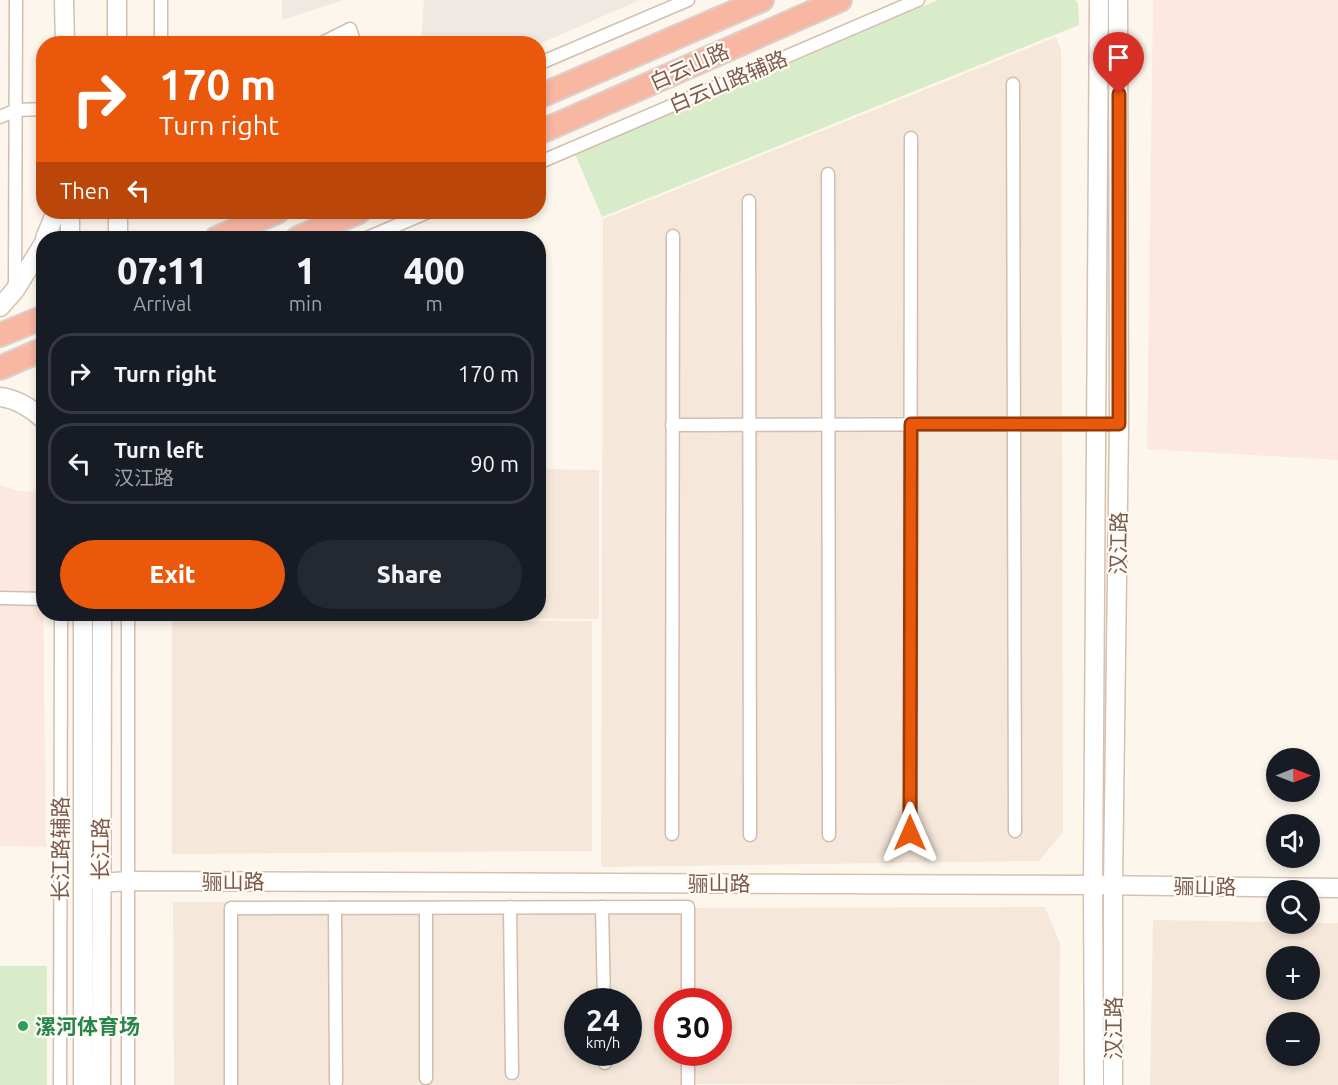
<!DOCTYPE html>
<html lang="en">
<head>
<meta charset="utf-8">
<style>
	body { margin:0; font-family:Ubuntu,"Noto Sans SC",sans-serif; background:#242831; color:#f1f3f6; height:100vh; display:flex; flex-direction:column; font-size:22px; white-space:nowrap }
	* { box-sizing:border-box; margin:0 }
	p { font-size:20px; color:#9ea1a6 }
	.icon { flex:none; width:33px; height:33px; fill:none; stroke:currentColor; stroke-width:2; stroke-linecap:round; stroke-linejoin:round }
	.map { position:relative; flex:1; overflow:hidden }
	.side { position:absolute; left:36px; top:231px; width:510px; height:390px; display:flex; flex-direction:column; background:#171b24; border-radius:24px; box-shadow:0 3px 9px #0003 }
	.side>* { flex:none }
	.guide { position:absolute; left:36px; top:36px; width:510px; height:183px; border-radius:24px; box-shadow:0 3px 9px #0003; background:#ea580c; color:#fff; overflow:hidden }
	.needle { width:39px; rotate:90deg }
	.tools { position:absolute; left:1266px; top:748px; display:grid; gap:12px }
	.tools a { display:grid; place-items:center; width:54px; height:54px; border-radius:50%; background:#171b24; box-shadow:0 3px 9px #0003; font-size:30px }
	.speed { position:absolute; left:564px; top:988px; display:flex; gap:12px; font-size:30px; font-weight:700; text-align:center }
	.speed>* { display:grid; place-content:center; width:78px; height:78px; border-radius:50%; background:#171b24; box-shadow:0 3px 9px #0003; line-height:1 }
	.speed small { font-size:15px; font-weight:400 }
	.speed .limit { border:9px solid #d22; background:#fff; color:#111 }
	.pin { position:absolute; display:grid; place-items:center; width:51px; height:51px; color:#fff; margin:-62px -26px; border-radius:50% 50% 50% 0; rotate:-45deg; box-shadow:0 0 6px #0007 }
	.pin .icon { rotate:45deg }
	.me { position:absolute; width:66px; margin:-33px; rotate:0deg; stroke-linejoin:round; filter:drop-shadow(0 0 4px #0008) }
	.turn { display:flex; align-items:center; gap:21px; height:126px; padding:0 24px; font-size:27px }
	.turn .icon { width:78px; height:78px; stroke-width:2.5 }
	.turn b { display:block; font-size:42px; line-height:51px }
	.then { display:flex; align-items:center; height:57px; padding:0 24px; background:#0003; gap:12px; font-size:22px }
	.eta { display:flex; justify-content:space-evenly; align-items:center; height:102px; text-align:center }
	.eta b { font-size:36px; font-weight:800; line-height:42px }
	.cta { display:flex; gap:12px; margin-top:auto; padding:12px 24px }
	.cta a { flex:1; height:69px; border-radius:36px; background:#ea580c; color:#fff; font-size:24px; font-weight:800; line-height:69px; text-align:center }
	.cta a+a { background:#242831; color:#f1f3f6 }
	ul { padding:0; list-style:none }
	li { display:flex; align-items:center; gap:18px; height:81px; margin:0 12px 9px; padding:0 12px; border:3px solid #363941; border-radius:24px }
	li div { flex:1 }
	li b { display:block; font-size:22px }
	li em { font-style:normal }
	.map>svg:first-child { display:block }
	.residential { fill:#f5e8da; fill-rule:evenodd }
	.commercial { fill:#fde8e0 }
	.industrial { fill:#efe9e4 }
	.green { fill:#d8ecc9 }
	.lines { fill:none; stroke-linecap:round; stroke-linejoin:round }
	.street-casing { stroke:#d1beb0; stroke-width:15 }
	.secondary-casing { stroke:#d6c0b0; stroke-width:21 }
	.highway-casing { stroke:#dad1cd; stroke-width:26 }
	.street { stroke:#fff; stroke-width:12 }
	.secondary { stroke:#fff; stroke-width:18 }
	.highway { stroke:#f7b7a3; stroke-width:22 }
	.route-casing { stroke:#983908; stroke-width:15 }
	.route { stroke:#ea580c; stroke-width:10 }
	.leisure-dot { fill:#2e9e5b; stroke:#fffaf3; stroke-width:2 }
	.labels { text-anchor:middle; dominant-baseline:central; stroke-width:4.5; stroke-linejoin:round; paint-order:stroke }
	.street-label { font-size:21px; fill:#7a5c4d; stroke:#fffaf3 }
	.leisure-label { font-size:21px; font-weight:bold; fill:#27864d; stroke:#fffaf3; text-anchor:start }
</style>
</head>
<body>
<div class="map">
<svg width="1338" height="1085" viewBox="0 0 1338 1085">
	<rect width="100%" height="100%" fill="#fdf6ec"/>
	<g class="residential">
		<path d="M1056 37 1061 50 1063 832 1039 861 601 867 603 219Z"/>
		<path d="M539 469 599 470V619L182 617V614H538Z"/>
		<path d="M172 619 592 621V851L172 854Z"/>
		<path d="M694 901V1002H668V1053H694V1085H174L173 902ZM578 1002H628V1053H578Z"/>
		<path d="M1045 907 1060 943 1059 1085 695 1084V1053H718V1002H695V908Z"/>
		<path d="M1153 920 1276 922V924L1338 923V1085H1150ZM1276 957H1310V990H1276ZM1276 1023H1310V1056H1276Z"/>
	</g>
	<g class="commercial">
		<path d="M1153 0H1338V460L1147 449Z"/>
		<path d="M0 485 18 491 42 492 46 847 0 846Z"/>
	</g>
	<g class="industrial">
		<path d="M282 0H343L282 20Z"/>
		<path d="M424 0H640L539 44 421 43Z"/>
	</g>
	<g class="green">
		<path d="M938 0H1075L1078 2 1079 25 602 217 575 154Z"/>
		<rect x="0" y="966" width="47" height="119"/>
	</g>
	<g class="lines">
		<g class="street-casing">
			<g id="street">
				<path d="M161 44V0"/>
				<path d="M320 44 350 29 355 44"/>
				<path d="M538 64 688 0"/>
				<path d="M1013 84 1015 831"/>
				<path d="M0 117 16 110 44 109"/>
				<path d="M538 163 918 0"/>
				<path d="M828 174 829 835"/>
				<path d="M749 201 750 835"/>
				<path d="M367 238 428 212"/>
				<path d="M15 287 16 0"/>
				<path d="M672 425 1119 424"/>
				<path d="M0 598 44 599"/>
				<path d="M128 614V1085"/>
				<path d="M910 833 911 138"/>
				<path d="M672 834 673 236"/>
				<path d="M510 907 512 1073"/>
				<path d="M602 907 604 1002"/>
				<path d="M335 908 336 1082"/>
				<path d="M426 908V1078"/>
				<path d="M605 1053V1063"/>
				<path d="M688 1053V1085"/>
				<path d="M60 1085 61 614"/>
				<path d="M231 1085V908L688 907V1002"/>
			</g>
		</g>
		<g class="secondary-casing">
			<g id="secondary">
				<path d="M64 0 65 44"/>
				<path d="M117 44V0"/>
				<path d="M70 212V238"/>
				<path d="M45 238 56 212"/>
				<path d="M118 238V212"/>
				<path d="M0 307 15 290 44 243"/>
				<path d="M0 397C17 399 32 409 44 420"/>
				<path d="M100 883 128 881 1093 885 1338 888"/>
				<path d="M83 1085V614"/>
				<path d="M101 1085 102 614"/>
				<path d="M1094 1085 1093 885 1099 0"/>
				<path d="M1113 1085V885L1119 424 1118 0"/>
			</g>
		</g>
		<g class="highway-casing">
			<g id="highway">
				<path d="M538 97 762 0"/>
				<path d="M538 133 840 0"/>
				<path d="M217 238 277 212"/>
				<path d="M298 238 359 212"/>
				<path d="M0 335 44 317"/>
				<path d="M0 368 44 349"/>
			</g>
		</g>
		<use href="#street" class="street"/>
		<use href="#secondary" class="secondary"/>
		<use href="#highway" class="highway"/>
	</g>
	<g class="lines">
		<g class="route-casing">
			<path id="route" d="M910 833 911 424H1119V94"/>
		</g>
		<use href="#route" class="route"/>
	</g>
	<circle class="leisure-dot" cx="23" cy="1026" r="6"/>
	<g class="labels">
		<g class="street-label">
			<text transform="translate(689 66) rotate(-24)">白云山路</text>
			<text transform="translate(728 81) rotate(-23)">白云山路辅路</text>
			<text transform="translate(1118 543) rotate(-89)">汉江路</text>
			<text transform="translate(60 849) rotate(-90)">长江路辅路</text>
			<text transform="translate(100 849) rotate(-90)">长江路</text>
			<text x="233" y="881">骊山路</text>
			<text x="719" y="883">骊山路</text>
			<text transform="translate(1205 886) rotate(1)">骊山路</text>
			<text transform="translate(1113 1028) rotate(-90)">汉江路</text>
		</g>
		<g class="leisure-label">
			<text x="35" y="1026">漯河体育场</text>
		</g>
	</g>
</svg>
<div class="tools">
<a><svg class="needle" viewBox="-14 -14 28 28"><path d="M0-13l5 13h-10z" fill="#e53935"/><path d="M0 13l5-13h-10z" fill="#9ea1a6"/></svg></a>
<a><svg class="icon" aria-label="sound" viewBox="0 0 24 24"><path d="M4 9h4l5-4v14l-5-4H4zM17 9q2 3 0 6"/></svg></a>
<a><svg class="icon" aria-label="search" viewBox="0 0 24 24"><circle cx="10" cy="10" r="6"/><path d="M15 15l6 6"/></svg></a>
<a>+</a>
<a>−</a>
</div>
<div class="speed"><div>24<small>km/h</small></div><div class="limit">30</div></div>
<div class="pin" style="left:1119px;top:94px;background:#d93025"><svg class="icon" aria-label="arrive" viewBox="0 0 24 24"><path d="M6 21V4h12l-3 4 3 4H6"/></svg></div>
<svg class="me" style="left:910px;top:833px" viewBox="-20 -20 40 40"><path d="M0-17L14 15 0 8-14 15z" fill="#ea580c" stroke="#fff" stroke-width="4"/></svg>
<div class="guide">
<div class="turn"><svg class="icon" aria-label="right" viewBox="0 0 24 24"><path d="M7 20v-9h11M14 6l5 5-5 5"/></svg><div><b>170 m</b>Turn right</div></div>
<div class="then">Then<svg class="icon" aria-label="left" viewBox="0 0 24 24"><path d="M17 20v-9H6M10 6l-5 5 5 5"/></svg></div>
</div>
<section class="side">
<div class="eta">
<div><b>07:11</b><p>Arrival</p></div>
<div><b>1</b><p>min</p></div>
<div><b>400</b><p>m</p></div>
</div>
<ul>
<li><svg class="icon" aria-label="right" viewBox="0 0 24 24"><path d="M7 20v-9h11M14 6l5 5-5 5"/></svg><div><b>Turn right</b></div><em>170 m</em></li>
<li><svg class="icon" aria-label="left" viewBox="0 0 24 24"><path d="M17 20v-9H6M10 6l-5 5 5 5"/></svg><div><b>Turn left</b><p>汉江路</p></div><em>90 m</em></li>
</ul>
<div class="cta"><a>Exit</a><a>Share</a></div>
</section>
</div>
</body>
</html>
